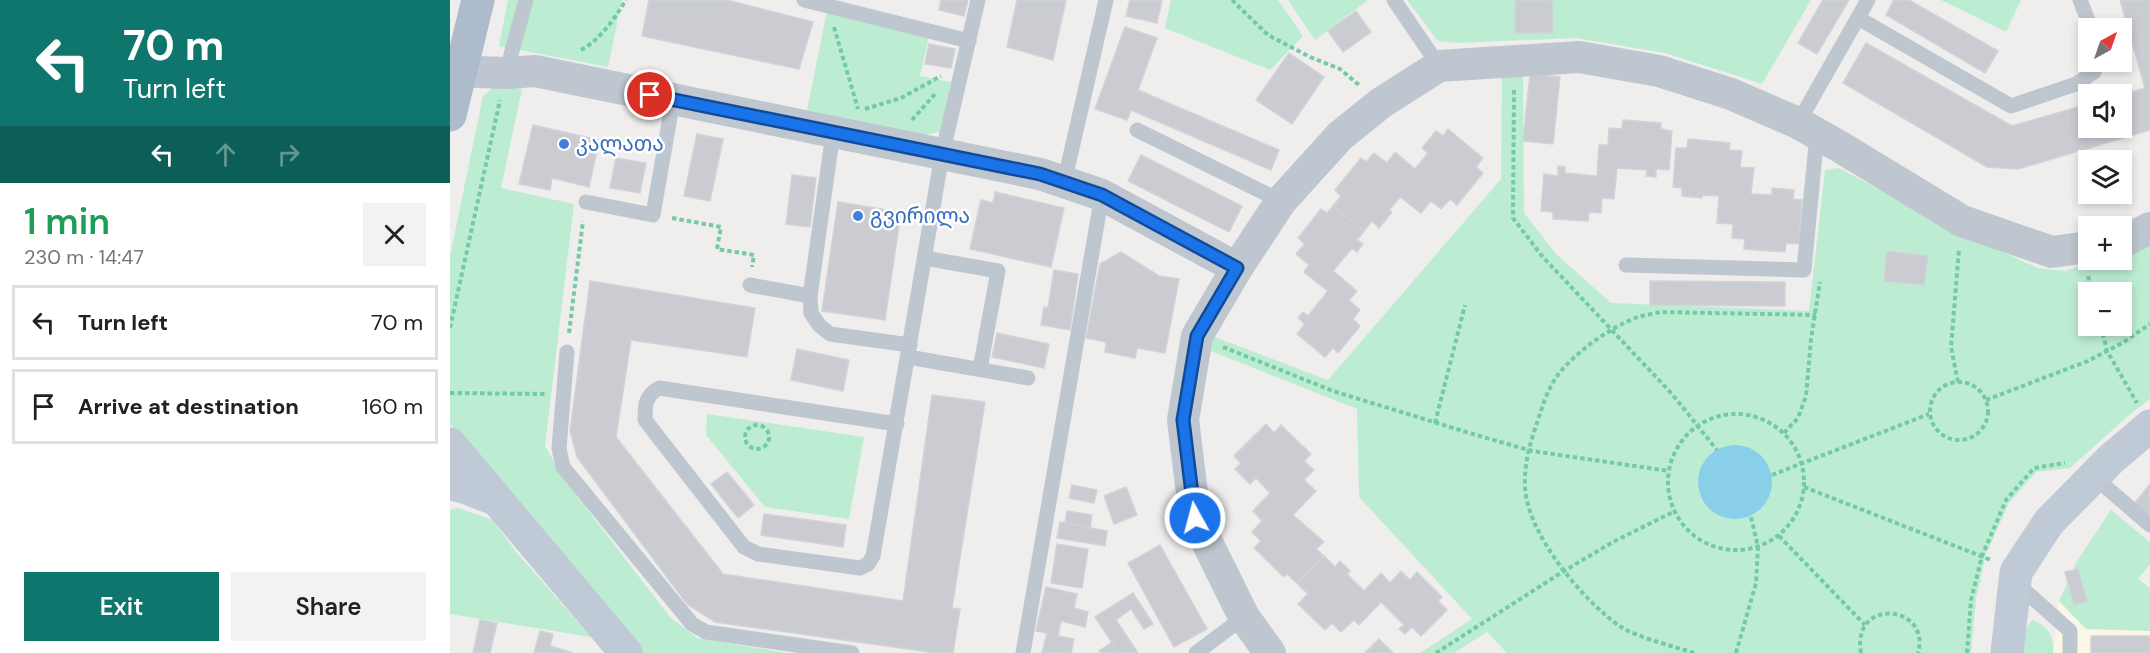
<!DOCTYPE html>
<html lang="en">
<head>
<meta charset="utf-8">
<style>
	body { margin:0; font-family:"DM Sans","Noto Sans Georgian",sans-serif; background:#f2f2f2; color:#202124; height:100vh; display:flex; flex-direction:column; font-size:22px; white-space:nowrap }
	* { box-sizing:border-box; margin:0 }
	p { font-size:20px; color:#757577 }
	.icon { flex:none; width:33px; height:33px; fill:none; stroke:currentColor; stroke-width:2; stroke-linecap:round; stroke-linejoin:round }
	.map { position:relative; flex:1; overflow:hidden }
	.panel { display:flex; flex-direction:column; background:#fff; width:450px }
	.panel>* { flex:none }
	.guide { background:#0f766e; color:#fff; overflow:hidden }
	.needle { width:39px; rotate:40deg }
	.fabs { position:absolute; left:1628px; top:18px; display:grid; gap:12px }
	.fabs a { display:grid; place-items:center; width:54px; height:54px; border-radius:0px; background:#fff; box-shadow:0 3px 9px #0003; font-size:30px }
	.pin { position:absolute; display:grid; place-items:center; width:51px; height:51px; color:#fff; margin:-26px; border:3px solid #fff; border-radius:50%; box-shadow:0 2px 6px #0007 }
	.me { position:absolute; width:66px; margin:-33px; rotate:353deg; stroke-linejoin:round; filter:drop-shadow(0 0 4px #0008) }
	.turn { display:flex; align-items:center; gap:21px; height:126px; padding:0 24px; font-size:27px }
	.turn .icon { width:78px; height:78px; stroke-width:2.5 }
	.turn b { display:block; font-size:42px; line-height:51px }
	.lanes { display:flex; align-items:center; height:57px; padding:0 24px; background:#0003; justify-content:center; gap:30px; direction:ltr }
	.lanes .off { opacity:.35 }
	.round { display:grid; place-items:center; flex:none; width:63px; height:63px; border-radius:0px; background:#f2f2f2 }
	.summary { display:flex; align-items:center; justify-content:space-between; height:102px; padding:0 24px }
	h1 { font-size:36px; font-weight:600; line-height:45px; color:#1e9e55 }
	.button { display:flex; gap:12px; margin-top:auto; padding:12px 24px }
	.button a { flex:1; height:69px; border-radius:0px; background:#0f766e; color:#fff; font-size:24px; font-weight:600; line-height:69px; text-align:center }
	.button a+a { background:#f2f2f2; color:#202124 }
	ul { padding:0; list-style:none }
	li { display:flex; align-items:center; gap:18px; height:75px; margin:0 12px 9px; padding:0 12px; border:3px solid #e0e0e0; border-radius:0px }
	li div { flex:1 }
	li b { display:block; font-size:22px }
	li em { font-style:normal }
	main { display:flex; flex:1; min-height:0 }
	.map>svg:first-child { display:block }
	.commercial { fill:#fbf6e6 }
	.green { fill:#bcedd2; fill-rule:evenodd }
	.water { fill:#89cfe9 }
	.building { fill:#caccd2; stroke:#d1d3d9; stroke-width:1.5 }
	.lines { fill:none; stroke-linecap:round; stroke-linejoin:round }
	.path { stroke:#74caa6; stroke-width:4; stroke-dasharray:4.5 3; stroke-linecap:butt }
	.lane { stroke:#bec6cf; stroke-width:15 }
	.street { stroke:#bec6cf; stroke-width:32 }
	.secondary { stroke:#c0c9d6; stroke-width:33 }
	.primary { stroke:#adbbcc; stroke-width:33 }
	.route-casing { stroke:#114b97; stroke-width:15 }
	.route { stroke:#1a73e8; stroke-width:10 }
	.shop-dot { fill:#3f7fe0; stroke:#fff; stroke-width:2 }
	.labels { text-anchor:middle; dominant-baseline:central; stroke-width:5; stroke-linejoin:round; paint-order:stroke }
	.shop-label { font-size:21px; fill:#366cbe; stroke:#fff; text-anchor:start }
</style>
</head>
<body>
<main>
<section class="panel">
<div class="guide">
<div class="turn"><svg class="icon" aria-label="left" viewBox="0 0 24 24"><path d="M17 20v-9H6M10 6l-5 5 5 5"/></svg><div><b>70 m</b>Turn left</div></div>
<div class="lanes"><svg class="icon" aria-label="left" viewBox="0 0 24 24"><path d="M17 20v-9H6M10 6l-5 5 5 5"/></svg><svg class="icon off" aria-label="ahead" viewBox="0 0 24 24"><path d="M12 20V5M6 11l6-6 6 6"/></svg><svg class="icon off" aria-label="right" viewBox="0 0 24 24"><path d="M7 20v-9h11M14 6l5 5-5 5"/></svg></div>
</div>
<div class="summary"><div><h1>1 min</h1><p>230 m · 14:47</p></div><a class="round"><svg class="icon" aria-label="close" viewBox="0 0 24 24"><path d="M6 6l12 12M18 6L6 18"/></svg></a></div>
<ul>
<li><svg class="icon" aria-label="left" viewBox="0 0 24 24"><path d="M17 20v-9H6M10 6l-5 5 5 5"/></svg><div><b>Turn left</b></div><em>70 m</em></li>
<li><svg class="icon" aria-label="arrive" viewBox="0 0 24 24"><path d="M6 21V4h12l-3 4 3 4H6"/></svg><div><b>Arrive at destination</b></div><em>160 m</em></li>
</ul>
<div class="button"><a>Exit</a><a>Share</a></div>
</section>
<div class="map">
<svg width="1700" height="653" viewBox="0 0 1700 653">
	<rect width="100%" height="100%" fill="#f0eded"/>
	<path class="commercial" d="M1609 601 1636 629 1700 631V653H1603Z"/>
	<g class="green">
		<path d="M58 0H172L158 67 49 46Z"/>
		<path d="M721 0H828L853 36 820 70 715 28Z"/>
		<path d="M838 0H918L865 40Z"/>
		<path d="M957 0H1361L1312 84 1215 53 1126 38 1008 43 988 41Z"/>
		<path d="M1491 0H1571L1556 32Z"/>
		<path d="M377 11 479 36 470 76 501 82 490 132 474 135 357 110Z"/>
		<path d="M1052 71H1073L1074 213 1106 254 1161 303 1359 311 1375 170 1389 168 1513 234 1588 268 1615 271 1649 260H1671V252L1700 242V399L1679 415 1620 468 1586 472 1559 503 1536 554 1526 599 1521 653H1057L1037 632 1004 653H970L1022 619 909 497 907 409 758 350 762 336 878 380 1051 179ZM1638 292H1671V326H1638Z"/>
		<path d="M46 85 72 89 51 188 124 204 95 446 115 481 220 617 247 638 337 653H190L0 424V256L33 96Z"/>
		<path d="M257 414 414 437 399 519 315 507 256 435Z"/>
		<path d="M8 508 43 520 66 552 141 637 0 614V510Z"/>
		<path d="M1661 510 1700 542V564L1688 579 1700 588V631L1636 629 1609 601 1627 561Z"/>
		<path d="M1582 620C1598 626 1604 636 1603 653H1573L1574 631Z"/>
	</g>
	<circle class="water" cx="1285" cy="482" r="37"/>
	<g class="building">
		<path d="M199 0H277L363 22 349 69 192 36Z"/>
		<path d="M491 0H518L514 16 489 10Z"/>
		<path d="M567 0H616L603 60 557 47Z"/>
		<path d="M680 0H712L707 23 676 16Z"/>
		<path d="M1065 0H1102L1103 33H1065Z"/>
		<path d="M1373 0H1399L1367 54 1348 43Z"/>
		<path d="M1444 0H1459L1548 51 1535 73 1436 15Z"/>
		<path d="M1670 0H1700V130L1568 169 1537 167 1393 83 1416 43 1562 126 1638 104V128H1671V95L1695 88Z"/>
		<path d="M906 11 921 32 893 52 878 31Z"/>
		<path d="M675 27 707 38 688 90 829 150 821 170 681 110 677 120 645 109Z"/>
		<path d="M479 44 505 49 501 68 475 64Z"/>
		<path d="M839 53 874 77 842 124 806 100Z"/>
		<path d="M1080 74 1110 77 1103 144 1073 141Z"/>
		<path d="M1173 120 1211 123V129L1222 131 1219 170 1206 169V177L1196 176 1197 170 1167 168 1164 199 1152 198 1151 213 1139 212 1138 221 1103 219V212L1091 211 1094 174 1108 176V166L1115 167V173L1147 176 1149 145H1158L1159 128 1172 129Z"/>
		<path d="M83 125 149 140 139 187 102 178 100 190 69 184Z"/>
		<path d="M998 129 1033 158 1026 167 1033 173 1007 205 1000 199 991 209 981 201 971 213 950 197 939 210 942 212 929 228 922 221 914 231 883 206 891 196 885 190 911 158 916 162 924 153 937 163 945 152 965 169 978 153 972 148 986 131 993 136Z"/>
		<path d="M247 134 273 139 260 201 234 196Z"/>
		<path d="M1238 139 1280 143 1279 150 1292 151 1290 167 1304 168 1301 194 1322 195V188L1344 190 1343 199 1352 200 1349 244 1336 243 1335 252 1294 249 1295 239 1282 238 1283 224 1267 223 1269 196 1252 195V198L1232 196V188L1223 187 1226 148H1237Z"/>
		<path d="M691 155 792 206 779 232 678 181Z"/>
		<path d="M166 158 196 163 190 193 160 188Z"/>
		<path d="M342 175 366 178 360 227 336 224Z"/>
		<path d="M545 192 614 208 601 267 520 249 531 200 543 203Z"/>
		<path d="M388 202 451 212 435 320 372 311Z"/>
		<path d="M883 206 914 231 907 240 913 244 907 252 902 248 883 271 907 291 899 300 910 310 903 319 910 326 888 353 883 348 875 357 847 334 855 324 848 318 853 312 858 316 878 291 854 272 859 265 846 254 855 244 848 238 871 209 877 213Z"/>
		<path d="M1437 251 1478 256 1474 285 1434 281Z"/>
		<path d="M671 252 709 276 729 279 715 353 687 348 685 358 655 352 656 342 636 338 650 264Z"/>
		<path d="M604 270 628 274 620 330 591 325 594 307 598 308Z"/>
		<path d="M140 281 305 308 297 357 181 340 166 437 273 574 453 601 482 395 535 402 502 608 510 609 503 653H486L265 622 237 604 127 457 120 431Z"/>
		<path d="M1200 281 1335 282V306L1200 305Z"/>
		<path d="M547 333 599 344 594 368 542 357Z"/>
		<path d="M347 349 399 360 393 391 341 380Z"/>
		<path d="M816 424 824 433 831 425 861 454 854 461 864 470 854 480 866 491 843 515 874 542 866 549 874 556 847 583 837 574 834 577 804 548 811 541 802 532 812 521 803 511 820 493 806 478 800 484 785 469 791 463 784 456Z"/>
		<path d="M277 472 304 505 288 518 261 484Z"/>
		<path d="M1700 484V515L1685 503Z"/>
		<path d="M622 485 647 490 644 503 619 498Z"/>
		<path d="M676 487 687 515 664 524 654 496Z"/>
		<path d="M617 511 642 515 640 528 615 523Z"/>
		<path d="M314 514 396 525 393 547 311 535Z"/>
		<path d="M610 522 657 531 655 546 607 538Z"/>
		<path d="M607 544 638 549 632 588 601 583Z"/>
		<path d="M710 545 757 629 724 647 678 563Z"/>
		<path d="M874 556 885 567 890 561 900 571 897 574 914 591 931 573 940 583 951 571 960 580 967 572 992 597 988 601 997 610 971 636 962 627 955 634 949 629 954 625 931 602 909 625 904 620 891 632 882 623 875 630 848 604 858 594 847 583Z"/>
		<path d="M1628 569 1637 601 1624 605 1615 572Z"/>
		<path d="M596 587 627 594 624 608 638 612 635 627 611 621 608 636 624 639 621 653H592L597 633 586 631Z"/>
		<path d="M683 593 703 624 694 629 681 609 666 620 688 653H669L645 617Z"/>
		<path d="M30 620 47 623 40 653H23Z"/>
		<path d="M90 631 103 634 100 646 123 653H84Z"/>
		<rect x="1641" y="636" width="59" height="17"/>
		<path d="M929 639 943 653H915Z"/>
		<path d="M662 642 669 653H651L649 651Z"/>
	</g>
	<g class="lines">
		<g class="path">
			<path d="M782 0 818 35 860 57 890 69 909 85"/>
			<path d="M384 27 408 109"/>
			<path d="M131 50C151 39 164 19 176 0"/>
			<path d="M1064 90 1063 218 1092 256 1222 394 1267 450"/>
			<path d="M415 109 451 98 491 76"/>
			<path d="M462 120 485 94"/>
			<path d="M222 218 271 227 267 249 304 255 302 267"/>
			<path d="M1638 276 1642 292"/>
			<path d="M1651 326 1657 351 1687 403"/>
			<path d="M0 328 50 100"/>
			<path d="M119 333 133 221"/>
			<path d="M773 347 883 391 1026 435 1082 451 1219 471"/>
			<circle cx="1509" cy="411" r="29"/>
			<path d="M1508 382 1501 347 1509 249"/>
			<path d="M0 393 95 394"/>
			<path d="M1536 400 1638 361 1674 342 1700 324"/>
			<circle cx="1286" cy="482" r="68"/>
			<path d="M985 423 1015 305"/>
			<circle cx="307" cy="437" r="12"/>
			<path d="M1334 433 1348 418 1356 396 1361 339 1370 282"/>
			<path d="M1322 475 1479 414"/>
			<path d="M1354 487 1541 560"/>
			<path d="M1329 536 1415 625"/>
			<path d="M986 653 1114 571 1163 542 1225 511"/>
			<path d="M1244 653C1226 647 1186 637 1171 627 1133 601 1078 535 1075 488 1074 466 1079 446 1086 426 1091 411 1096 393 1105 379 1121 355 1160 327 1188 317 1195 315 1203 314 1210 312L1366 315"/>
			<path d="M1286 653 1306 583 1308 547 1301 517"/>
			<path d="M1411 653C1401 596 1482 605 1468 653"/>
			<path d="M1517 653 1521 600 1532 556 1556 500 1584 468 1615 463"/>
		</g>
		<g class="lane">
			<path d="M354 0 519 41"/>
			<path d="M944 0 989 66"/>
			<path d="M1630 0 1641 28"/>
			<path d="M1408 18 1561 106 1626 84 1644 72 1647 62"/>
			<path d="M56 73 76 0"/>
			<path d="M1348 123 1418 0"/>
			<path d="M687 130 831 201"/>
			<path d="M614 183 656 0"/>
			<path d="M136 202 203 215 223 100"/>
			<path d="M475 258 548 271 530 369"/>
			<path d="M1176 265 1354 270 1367 134"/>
			<path d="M300 285 360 296 361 313 369 325 380 334 460 345"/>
			<path d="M360 296 383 133"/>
			<path d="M117 352 109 448 113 467 242 624 256 632 402 653"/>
			<path d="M458 357 578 378"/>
			<path d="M447 424 209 388C195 396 195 405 195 420L294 547 308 554 410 568 418 564 423 556 492 155 528 0"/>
			<path d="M1643 476 1700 525"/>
			<path d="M1565 582 1620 631V653"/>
			<path d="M573 653 652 195"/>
			<path d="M746 653 794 617"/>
		</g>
		<g class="street">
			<path d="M0 71 56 73 85 71 590 174 652 195 787 268"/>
			<path d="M1671 243 1700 228"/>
			<path d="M820 653 794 617 745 518 733 420 747 336 787 268 831 201 890 136 931 103 989 66 1129 57 1209 71 1281 94 1348 123 1387 145 1512 221 1602 252 1638 247"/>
		</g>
		<g class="secondary">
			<path d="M0 444 176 653"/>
			<path d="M0 484 14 487 47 500"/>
			<path d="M1557 653 1566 572 1599 522 1661 459 1700 426"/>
		</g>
		<path class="primary" d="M0 115 28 0"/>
	</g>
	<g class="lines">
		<g class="route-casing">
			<path id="route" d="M200 95 590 174 652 195 787 268 747 336 733 420 745 518"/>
		</g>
		<use href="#route" class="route"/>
	</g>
	<g class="shop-dot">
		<circle cx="114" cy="144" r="6"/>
		<circle cx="408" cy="216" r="6"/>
	</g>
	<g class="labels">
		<g class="shop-label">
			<text x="126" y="144">კალათა</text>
			<text x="420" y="216">გვირილა</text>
		</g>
	</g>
</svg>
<div class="fabs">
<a><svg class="needle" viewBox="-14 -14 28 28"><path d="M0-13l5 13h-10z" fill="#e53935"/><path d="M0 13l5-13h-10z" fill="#757577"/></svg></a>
<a><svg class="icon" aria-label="sound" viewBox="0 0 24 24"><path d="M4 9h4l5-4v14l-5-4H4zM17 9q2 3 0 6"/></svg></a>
<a><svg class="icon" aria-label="layers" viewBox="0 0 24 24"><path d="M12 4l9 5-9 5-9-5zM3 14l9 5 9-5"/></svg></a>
<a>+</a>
<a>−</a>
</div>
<div class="pin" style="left:200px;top:95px;background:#d93025"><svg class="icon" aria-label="arrive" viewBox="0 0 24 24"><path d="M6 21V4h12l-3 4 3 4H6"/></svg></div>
<svg class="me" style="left:745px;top:518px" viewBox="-20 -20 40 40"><circle r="17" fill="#1a73e8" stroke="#fff" stroke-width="3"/><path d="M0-11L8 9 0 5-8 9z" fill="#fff"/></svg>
</div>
</main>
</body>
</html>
